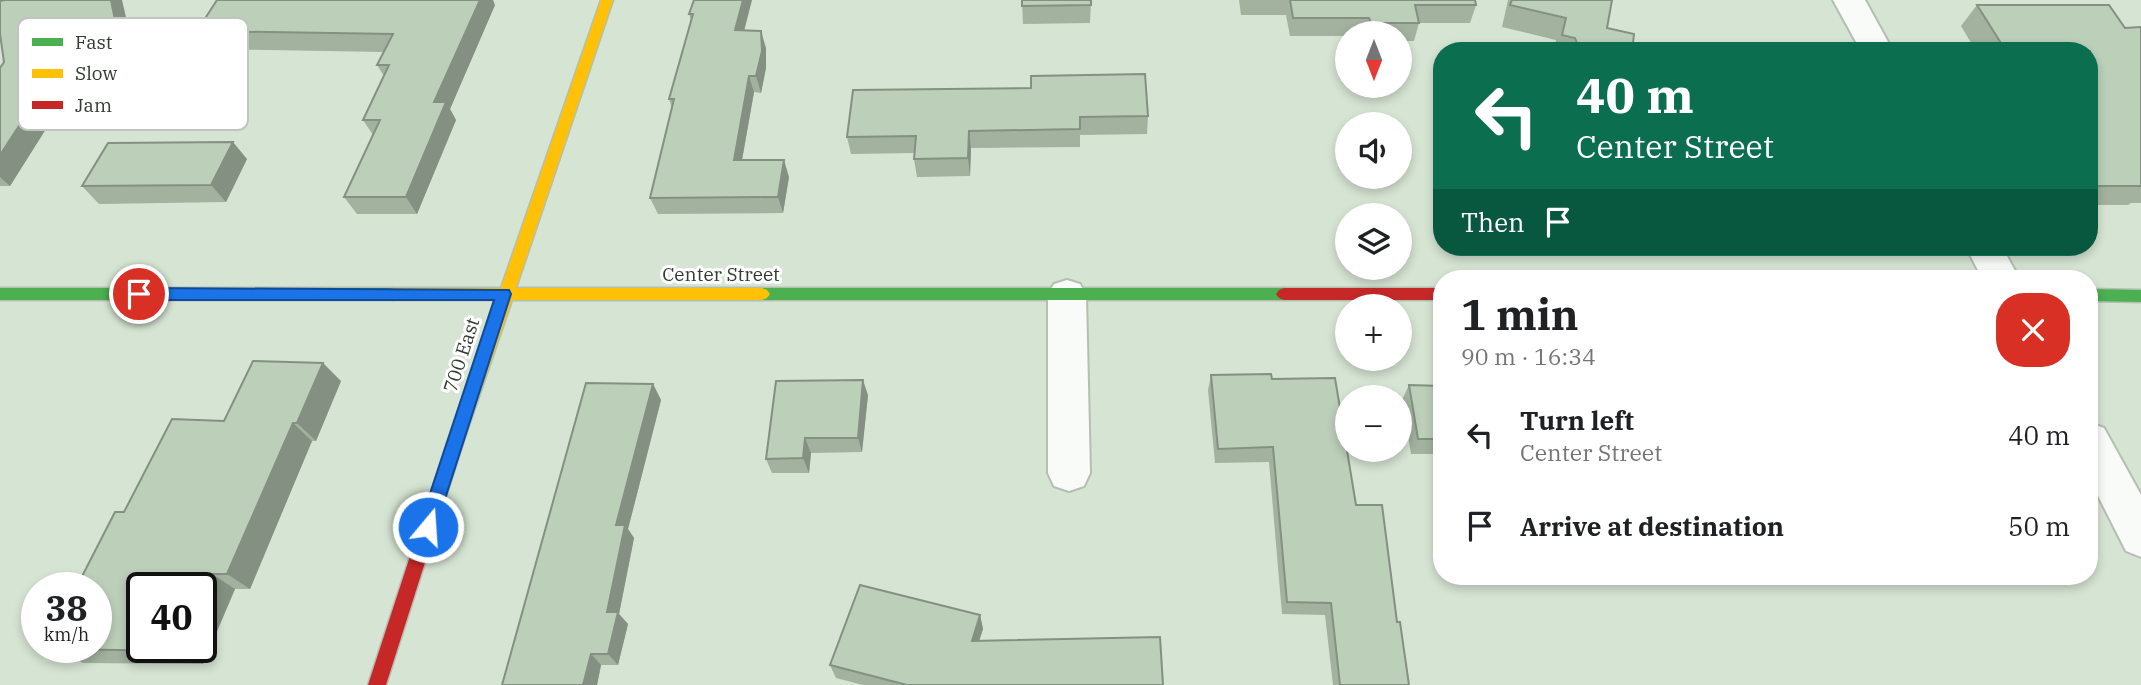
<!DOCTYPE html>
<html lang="en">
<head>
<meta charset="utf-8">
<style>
	body { margin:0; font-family:"IBM Plex Serif",serif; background:#f2f2f2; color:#202124; height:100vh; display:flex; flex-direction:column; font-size:26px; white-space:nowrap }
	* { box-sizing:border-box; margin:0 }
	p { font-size:23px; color:#757577 }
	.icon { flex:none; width:38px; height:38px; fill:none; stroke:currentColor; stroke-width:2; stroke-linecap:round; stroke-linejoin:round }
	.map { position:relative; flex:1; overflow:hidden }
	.sheet { position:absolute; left:1433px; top:270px; width:665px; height:315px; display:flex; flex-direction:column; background:#fff; border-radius:28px; box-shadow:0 4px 10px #0003 }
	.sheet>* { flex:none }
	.banner { position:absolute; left:1433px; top:42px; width:665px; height:214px; border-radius:28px; box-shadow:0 4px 10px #0003; background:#0b6e4f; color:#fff; overflow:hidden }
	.needle { width:46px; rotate:180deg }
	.tools { position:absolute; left:1335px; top:21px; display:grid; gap:14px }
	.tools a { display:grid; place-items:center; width:77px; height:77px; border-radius:50%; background:#fff; box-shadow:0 4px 10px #0003; font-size:35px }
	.speed { position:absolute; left:21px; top:572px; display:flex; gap:14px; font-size:35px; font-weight:700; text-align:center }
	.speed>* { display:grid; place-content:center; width:91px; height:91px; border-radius:50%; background:#fff; box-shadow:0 4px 10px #0003; line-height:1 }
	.speed small { font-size:18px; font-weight:400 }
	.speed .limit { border:4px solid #111; border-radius:10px; background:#fff; color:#111 }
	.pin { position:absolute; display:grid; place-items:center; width:60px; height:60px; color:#fff; margin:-30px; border:4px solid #fff; border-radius:50%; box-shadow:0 2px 7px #0007 }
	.me { position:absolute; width:77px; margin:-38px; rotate:18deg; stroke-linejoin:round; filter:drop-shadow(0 0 5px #0008) }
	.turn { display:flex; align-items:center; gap:24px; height:147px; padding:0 28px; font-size:32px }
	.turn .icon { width:91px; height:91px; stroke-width:2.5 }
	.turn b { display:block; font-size:49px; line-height:60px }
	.then { display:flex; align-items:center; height:66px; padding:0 28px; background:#0003; gap:14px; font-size:26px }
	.round { display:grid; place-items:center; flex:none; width:74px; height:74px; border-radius:28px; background:#f2f2f2 }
	.headline { display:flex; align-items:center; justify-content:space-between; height:119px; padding:0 28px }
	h1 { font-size:42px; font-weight:800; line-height:52px }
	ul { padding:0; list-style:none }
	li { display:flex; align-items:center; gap:21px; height:91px; padding:0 28px }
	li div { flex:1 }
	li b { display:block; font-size:26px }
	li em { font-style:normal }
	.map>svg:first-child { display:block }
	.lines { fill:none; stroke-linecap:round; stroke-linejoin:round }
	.street-casing { stroke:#b4bfb2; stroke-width:4 }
	.fast-casing { stroke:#b4bfb2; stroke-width:3 }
	.slow-casing { stroke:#b4bfb2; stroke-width:3 }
	.jam-casing { stroke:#b4bfb2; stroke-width:3 }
	.street { fill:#f9fbf8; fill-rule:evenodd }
	.fast { fill:#4caf50; fill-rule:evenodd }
	.slow { fill:#ffc107; fill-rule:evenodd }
	.jam { fill:#c62828; fill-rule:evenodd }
	.wall { fill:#a2b29f }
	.shaded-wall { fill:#849182 }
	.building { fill:#bccfb9; stroke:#849182; stroke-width:2 }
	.route { fill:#1a73e8; stroke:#114b97; stroke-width:2 }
	.labels { text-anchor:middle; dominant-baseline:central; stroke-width:6; stroke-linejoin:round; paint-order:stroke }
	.street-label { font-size:19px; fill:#323c30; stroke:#fff }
	.key { fill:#fff; stroke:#c2c4c1; stroke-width:2 }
	.key-label { font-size:19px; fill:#323c30 }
</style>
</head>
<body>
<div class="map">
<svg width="2141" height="685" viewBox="0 0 2141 685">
	<rect width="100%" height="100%" fill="#d6e4d3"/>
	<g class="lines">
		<g class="street-casing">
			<g id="street">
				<path d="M1833 0H1865L1893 51H1861Z"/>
				<path d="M1966 247H2002L2019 278H1982Z"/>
				<path d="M1067 280 1080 284 1086 295 1090 473 1084 486 1069 491 1054 486 1048 473V295L1054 284Z"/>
				<path d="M2090 423 2104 428 2141 495V557L2126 551 2090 480Z"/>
			</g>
		</g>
		<g class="fast-casing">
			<g id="fast">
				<path d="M0 288H393L398 290 401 294 398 298 393 300H0Z"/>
				<path d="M762 288H1284L1289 290 1292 294 1289 298 1284 300H762L757 298 754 294 757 290Z"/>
				<path d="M2090 289 2141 290V302L2090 301Z"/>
			</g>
		</g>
		<g class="slow-casing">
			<path id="slow" d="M601 0H613L516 288H762L767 290 770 294 767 298 762 300H512L463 443 461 448 455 450 449 448 447 443 496 300H393L388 298 385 294 388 290 393 288H501Z"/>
		</g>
		<g class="jam-casing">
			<g id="jam">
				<path d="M1284 288H1442V300H1284L1279 298 1276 294 1279 290Z"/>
				<path d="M455 436 461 438 463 443 386 685H368L447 443 449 438Z"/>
			</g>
		</g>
		<use href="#street" class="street"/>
		<use href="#fast" class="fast"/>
		<use href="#slow" class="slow"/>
		<use href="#jam" class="jam"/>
	</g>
	<g class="wall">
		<path d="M694 0 745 30 766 48V68L761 93 754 92 742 160 789 177 783 213 658 214 650 198 672 108 669 99 691 20 689 14Z"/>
		<path d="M1022 0H1091L1090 23 1023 24Z"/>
		<path d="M1239 0H1475L1476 5 1470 23H1419L1414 41H1400V33H1348V36H1290L1286 15H1241Z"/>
		<path d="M1508 0H1612L1607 28 1632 51H1554L1556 40 1502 27Z"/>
		<path d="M495 5 450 109 456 120 417 214H357L344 197 373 135 363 120 384 76 377 65 384 52 211 49 197 31Z"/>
		<path d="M1977 5 2125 28 2141 27V203H2131L2128 205H2090V51H1976L1961 26Z"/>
		<path d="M132 43 92 56 10 186H0V68Z"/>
		<path d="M853 90 1148 116 1147 134 1080 135V147L971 148 970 176 917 177 914 159 915 153 851 154 847 137Z"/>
		<path d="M247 159 226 202 99 204 82 186Z"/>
		<path d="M1211 375 1272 379 1356 505 1397 622 1409 685H1333L1325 615 1282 614 1269 462 1215 463 1208 390Z"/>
		<path d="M341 381 316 441H312L250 589H235L203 664 83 663 55 649 124 512Z"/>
		<path d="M653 384 661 400 628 529 634 538 619 614 628 624 618 665H601L597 685H502Z"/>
		<path d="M1409 385 1442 386V454H1411L1402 400Z"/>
		<path d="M868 395 862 452 811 453 809 473H772L766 459Z"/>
		<path d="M980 615 983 629 979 640 1163 685H863L836 678 830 665Z"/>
	</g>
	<g class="shaded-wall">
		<path d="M111 0H122L132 43 92 56 10 186 0 177V155L76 38Z"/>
		<path d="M480 0H493L495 5 450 109 456 120 417 214 406 197 434 102Z"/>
		<path d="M743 0H752L740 47 735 30Z"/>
		<path d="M761 31 766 48V68L761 93 756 76Z"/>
		<path d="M749 76 754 92 739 177 734 160Z"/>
		<path d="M969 131 971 148 970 176 968 158Z"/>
		<path d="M233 142 247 159 226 202 211 185Z"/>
		<path d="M784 160 789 177 783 213 778 197Z"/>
		<path d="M323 363 341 381 316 441 297 423Z"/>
		<path d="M863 380 868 395 862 452 858 438Z"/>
		<path d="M653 384 661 400 628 529 634 538 619 614 628 624 618 665 608 654 607 612 616 525Z"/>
		<path d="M293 423 312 441 250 589 227 574Z"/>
		<path d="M805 438 811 453 809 473 803 458Z"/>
		<path d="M212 574 235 589 203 664 179 651 180 648H201V599Z"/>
		<path d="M980 615 983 629 975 654 972 641Z"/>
		<path d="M591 654 601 665 597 685H583Z"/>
	</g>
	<g class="building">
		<path d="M5 0H111L116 25 76 38 0 155V68L4 62 0 34V1Z"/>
		<path d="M217 0H480L434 102H446L406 197H344L380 120H363L389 65H377L393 34 197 31Z"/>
		<path d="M694 0H743L735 30 761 31 762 51 756 76H749L734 160H784L778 197 650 198 674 99H669L693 14H689Z"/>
		<path d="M1022 0H1091V5L1022 6Z"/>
		<path d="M1290 0H1475L1476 5H1415L1419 23H1371L1369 18H1293Z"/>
		<path d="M1512 0H1612L1607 28 1634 34 1632 51H1580L1575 38 1562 35 1566 18 1510 5Z"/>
		<path d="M1977 5H2109L2125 28 2141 27V186H2090V51H2006Z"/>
		<path d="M1145 74 1148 116 1080 117V129L969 131 968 158 914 159 916 136 847 137 853 90 1031 88V76Z"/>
		<path d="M233 142 211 185 82 186 108 143Z"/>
		<path d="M253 361 323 363 297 423H293L227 574H212L201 599V588H142V648H180L179 651 55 649V648H96V588H76L115 512H124L172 419 224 421Z"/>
		<path d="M1271 374 1272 379 1335 378 1356 505H1382L1397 622H1400L1409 685H1340L1331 603 1287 602 1273 447 1218 449 1211 375Z"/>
		<path d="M863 380 858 438H805L803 458 766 459 776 381Z"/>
		<path d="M586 383 653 384 616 525H625L607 612H618L608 654H591L583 685H502Z"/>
		<path d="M1409 385 1442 386V439H1418Z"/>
		<path d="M860 585 980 615 972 641 1160 637 1163 685H907L830 665Z"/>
	</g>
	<path class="route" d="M139 288 509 290 511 294 434 533 428 535 421 533 419 527 494 300H139L131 294Z"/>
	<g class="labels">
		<g class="street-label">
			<text x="721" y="274">Center Street</text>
			<text transform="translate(461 355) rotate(-72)">700 East</text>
		</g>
	</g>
	<rect x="18" y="18" width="230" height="112" rx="10" class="key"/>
	<rect x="32" y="38" width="31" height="8" fill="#4caf50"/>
	<rect x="32" y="69" width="31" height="9" fill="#ffc107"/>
	<rect x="32" y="101" width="31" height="8" fill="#c62828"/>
	<g class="key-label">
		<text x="75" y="49">Fast</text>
		<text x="75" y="80">Slow</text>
		<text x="75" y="112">Jam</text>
	</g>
</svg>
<div class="tools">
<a><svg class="needle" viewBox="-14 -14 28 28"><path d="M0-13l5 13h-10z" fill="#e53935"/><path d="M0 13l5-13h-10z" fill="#757577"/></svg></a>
<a><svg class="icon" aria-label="sound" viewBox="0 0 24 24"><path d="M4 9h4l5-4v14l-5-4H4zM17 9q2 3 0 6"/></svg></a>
<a><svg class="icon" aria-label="layers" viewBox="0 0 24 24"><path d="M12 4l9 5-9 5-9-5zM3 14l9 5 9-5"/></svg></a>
<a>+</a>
<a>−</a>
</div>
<div class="speed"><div>38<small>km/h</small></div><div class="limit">40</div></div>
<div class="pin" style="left:139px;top:294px;background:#d93025"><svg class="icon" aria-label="arrive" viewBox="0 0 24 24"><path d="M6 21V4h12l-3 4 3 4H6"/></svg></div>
<svg class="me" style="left:428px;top:527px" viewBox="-20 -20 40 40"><circle r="17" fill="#1a73e8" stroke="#fff" stroke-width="3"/><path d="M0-11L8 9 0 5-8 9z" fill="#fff"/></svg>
<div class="banner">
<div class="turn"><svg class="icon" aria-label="left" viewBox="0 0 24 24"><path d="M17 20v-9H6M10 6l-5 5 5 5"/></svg><div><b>40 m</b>Center Street</div></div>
<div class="then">Then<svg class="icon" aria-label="arrive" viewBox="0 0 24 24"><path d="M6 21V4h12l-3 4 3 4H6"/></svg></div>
</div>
<section class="sheet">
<div class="headline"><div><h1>1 min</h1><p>90 m · 16:34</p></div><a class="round" style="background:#d93025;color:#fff"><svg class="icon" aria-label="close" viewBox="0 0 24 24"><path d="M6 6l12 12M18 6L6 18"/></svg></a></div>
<ul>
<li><svg class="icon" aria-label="left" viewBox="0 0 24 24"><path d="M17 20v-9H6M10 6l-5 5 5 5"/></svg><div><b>Turn left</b><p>Center Street</p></div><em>40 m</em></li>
<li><svg class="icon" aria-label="arrive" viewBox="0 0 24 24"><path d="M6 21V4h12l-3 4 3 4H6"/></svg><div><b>Arrive at destination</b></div><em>50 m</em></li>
</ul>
</section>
</div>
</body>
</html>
